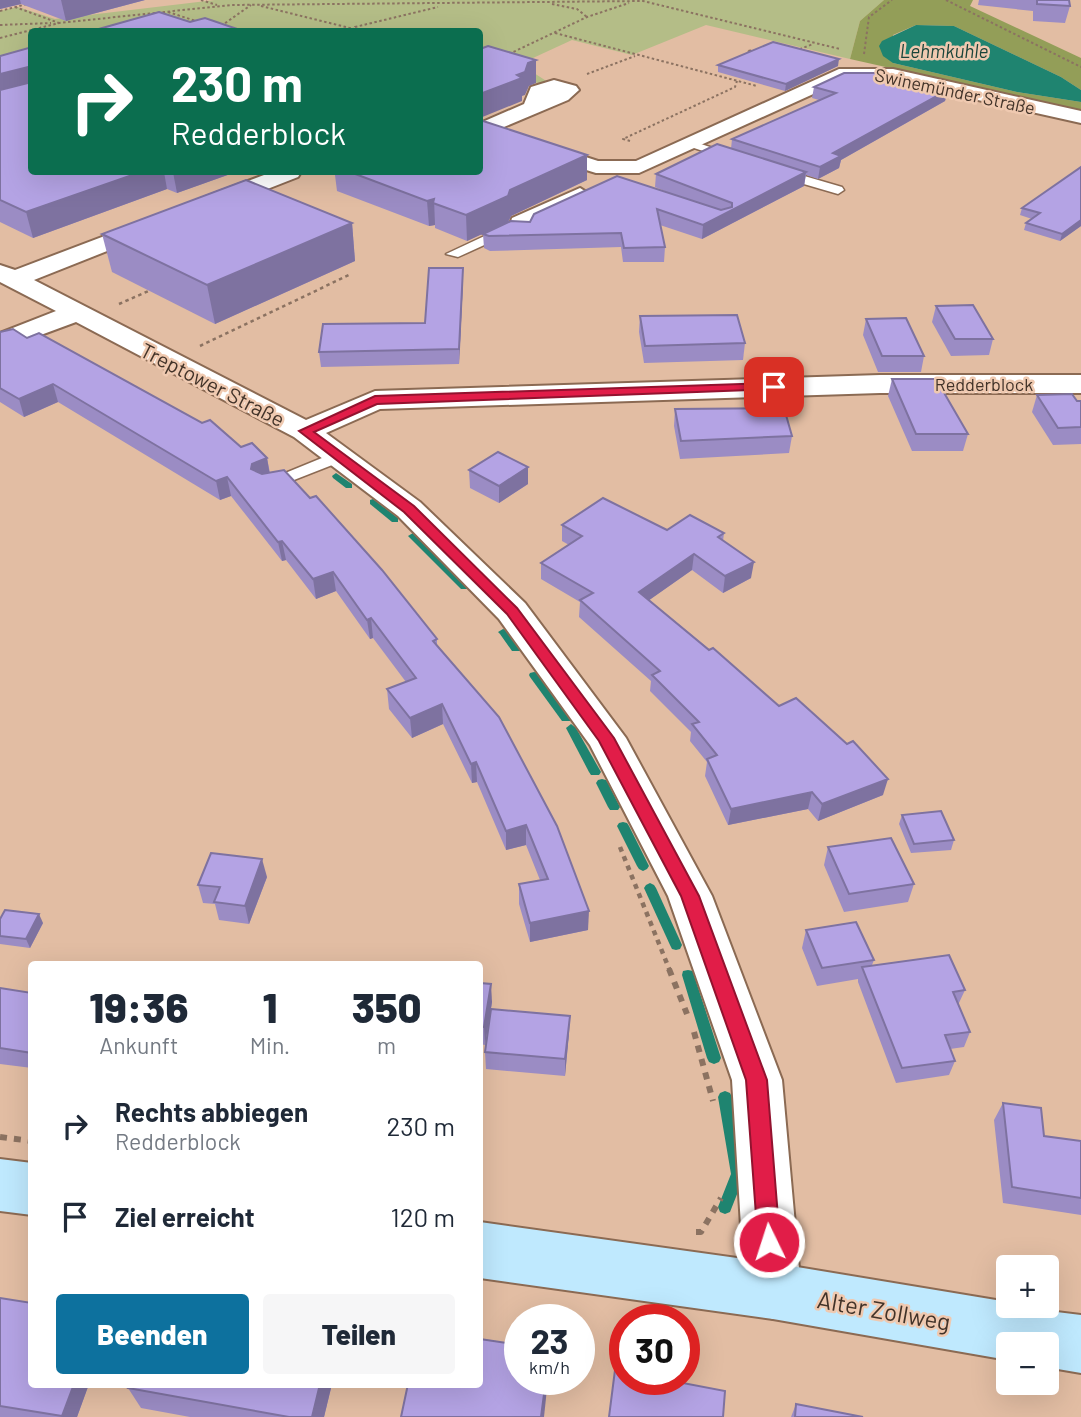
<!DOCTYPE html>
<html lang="de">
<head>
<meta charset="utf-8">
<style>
	body { margin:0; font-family:Barlow,sans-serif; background:#f6f6f7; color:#1f2937; height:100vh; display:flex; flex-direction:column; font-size:26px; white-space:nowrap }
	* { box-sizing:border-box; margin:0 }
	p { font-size:23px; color:#747a83 }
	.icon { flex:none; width:38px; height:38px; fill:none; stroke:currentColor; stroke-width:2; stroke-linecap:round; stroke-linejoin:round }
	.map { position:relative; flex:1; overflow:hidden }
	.details { position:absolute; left:28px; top:961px; width:455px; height:427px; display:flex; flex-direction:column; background:#fff; border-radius:7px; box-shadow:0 7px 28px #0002 }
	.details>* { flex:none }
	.guide { position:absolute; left:28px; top:28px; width:455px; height:147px; border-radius:7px; box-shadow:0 7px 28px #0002; background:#0b6e4f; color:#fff; overflow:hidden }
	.fabs { position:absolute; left:996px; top:1255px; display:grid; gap:14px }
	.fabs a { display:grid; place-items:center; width:63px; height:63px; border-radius:7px; background:#fff; box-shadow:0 7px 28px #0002; font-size:35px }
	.speed { position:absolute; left:504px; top:1304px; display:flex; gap:14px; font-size:35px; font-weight:700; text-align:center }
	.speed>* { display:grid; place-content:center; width:91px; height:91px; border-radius:50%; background:#fff; box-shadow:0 7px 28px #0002; line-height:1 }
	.speed small { font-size:18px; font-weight:400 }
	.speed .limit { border:10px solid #d22; background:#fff; color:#111 }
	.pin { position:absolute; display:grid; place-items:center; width:60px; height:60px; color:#fff; margin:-30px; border-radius:14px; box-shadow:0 4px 10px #0006 }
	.me { position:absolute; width:77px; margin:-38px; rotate:356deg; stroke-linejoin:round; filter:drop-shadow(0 0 5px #0008) }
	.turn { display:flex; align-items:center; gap:24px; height:147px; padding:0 28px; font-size:32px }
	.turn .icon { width:91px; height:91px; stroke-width:2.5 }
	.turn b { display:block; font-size:49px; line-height:60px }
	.eta { display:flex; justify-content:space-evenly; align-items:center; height:119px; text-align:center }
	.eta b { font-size:42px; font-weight:800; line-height:49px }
	.cta { display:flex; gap:14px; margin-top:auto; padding:14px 28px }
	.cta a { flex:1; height:80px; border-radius:7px; background:#0d719e; color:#fff; font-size:28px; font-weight:800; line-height:80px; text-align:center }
	.cta a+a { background:#f6f6f7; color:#1f2937 }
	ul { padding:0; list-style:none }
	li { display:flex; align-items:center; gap:21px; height:91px; padding:0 28px }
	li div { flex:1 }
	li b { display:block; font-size:26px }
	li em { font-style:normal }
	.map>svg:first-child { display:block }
	.green { fill:#b4bd87 }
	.forest { fill:#939e58 }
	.water { fill:#1f8470 }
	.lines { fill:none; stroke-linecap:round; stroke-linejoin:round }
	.stream { fill:#1f8470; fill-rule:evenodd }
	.lane-casing { stroke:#8b6a53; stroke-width:3 }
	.street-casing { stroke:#8b6a53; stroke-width:4 }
	.secondary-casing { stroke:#8b6a53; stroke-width:4 }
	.path-far3 { stroke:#8b7261; stroke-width:2; stroke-dasharray:2.5 2.5; stroke-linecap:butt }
	.path-far2 { stroke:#8b7261; stroke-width:2.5; stroke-dasharray:3.5 3.5; stroke-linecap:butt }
	.path-far1 { stroke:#8b7261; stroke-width:4.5; stroke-dasharray:5 5; stroke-linecap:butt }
	.path { stroke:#8b7261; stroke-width:6; stroke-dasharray:7 7; stroke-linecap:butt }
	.lane { fill:#fff; fill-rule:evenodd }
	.street { fill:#fff; fill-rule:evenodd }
	.secondary { fill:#bfe9fe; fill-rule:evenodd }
	.wall { fill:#9b8cc4 }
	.shaded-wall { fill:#7e72a0 }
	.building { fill:#b4a3e4; stroke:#7e72a0; stroke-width:2 }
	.route { fill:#e11d48; stroke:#92132f; stroke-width:2 }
	.labels { text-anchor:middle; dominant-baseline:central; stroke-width:5; stroke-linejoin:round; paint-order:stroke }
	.far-street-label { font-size:18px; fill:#423329; stroke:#efc9b0 }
	.far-water-label { font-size:19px; font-style:italic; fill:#1a443a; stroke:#efc9b0 }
	.street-label { font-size:21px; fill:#423329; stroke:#efc9b0 }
	.near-street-label { font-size:24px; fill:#423329; stroke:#efc9b0 }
</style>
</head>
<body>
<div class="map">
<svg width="1081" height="1417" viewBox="0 0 1081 1417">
	<rect width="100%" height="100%" fill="#e2bda3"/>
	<path class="green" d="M215 0H884L860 21 850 59 706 25 632 55 572 40 520 64 551 84 530 82 480 66V32H32L31 54 0 63V11L18 7 55 19Z"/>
	<path class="forest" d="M884 0H973L970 6 1081 58V90L1061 77 954 26 916 25 893 35V63L1017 92 1081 102V111L850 59 860 21Z"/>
	<path class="water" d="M916 25 954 26 1061 77 1081 90V102L1017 92 893 63 883 56 879 46 882 41Z"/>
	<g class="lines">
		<g class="stream">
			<path d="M336 473 352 484V488H346L333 478 332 476Z"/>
			<path d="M373 499 398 518V522H392L370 504V500Z"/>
			<path d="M413 533 416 534 469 587 467 589H461L408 536Z"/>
			<path d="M503 629 506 630 520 647 521 649 520 651H512L500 634 498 632Z"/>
			<path d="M534 672 538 673 570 715 571 718 570 721H562L530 677 529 675 530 673Z"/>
			<path d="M571 724 576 728 601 772 599 775H591L589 772 566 728Z"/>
			<path d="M602 779 606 780 608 783 620 807 618 810H610L608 807 596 783 598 780Z"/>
			<path d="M623 822 627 823 629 826 649 866 647 869 643 871 639 869 637 866 617 826 619 823Z"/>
			<path d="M650 883 654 885 656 888 682 945 680 949 676 950 672 949 670 945 644 888 646 885Z"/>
			<path d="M688 970 693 971 694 975 721 1058 719 1062 714 1064 709 1062 707 1058 682 975 683 971Z"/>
			<path d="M725 1091 730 1093 732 1097 745 1174 730 1212 725 1214 720 1212 718 1207 731 1174 718 1097 720 1093Z"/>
		</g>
		<g class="lane-casing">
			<g id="lane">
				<path d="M692 141 737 156 739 158 733 161 688 146V142Z"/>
				<path d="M777 168 842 187 844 190 838 194 773 175 771 172Z"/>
				<path d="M508 225 514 229 513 232 458 257 446 254Z"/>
				<path d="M339 451 345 452V460L271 489 265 490 256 485Z"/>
			</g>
		</g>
		<g class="street-casing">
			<g id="street">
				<path d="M839 69H893L1081 111V123L893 81H842L639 173H596L480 137V123L524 104 531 87 554 80 576 86 579 90 568 100 499 129 598 161H636Z"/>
				<path d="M272 172H301L298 177 216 209 208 211 197 204 200 199Z"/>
				<path d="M580 188 591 195 588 200 532 226 529 234H513L509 229 512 218Z"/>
				<path d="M152 218 160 220 164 225 160 230 34 280 306 420 375 391 880 375H1081V393H880L380 409 326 433 420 502 525 603 626 738 712 896 782 1080 801 1291 793 1311 773 1319 753 1311 745 1291 732 1080 668 896 590 745 499 619 398 516 294 437 76 322 0 350V333L56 311 0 282V265L15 270Z"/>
			</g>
		</g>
		<g class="secondary-casing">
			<g id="secondary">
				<path d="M0 1159 32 1163V1215L0 1211Z"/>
				<path d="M480 1222 773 1263 1008 1302V1306L1081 1315V1373L1046 1367V1344H1008V1360L773 1319 480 1278Z"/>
			</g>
		</g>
		<g class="path-far3">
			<path d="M201 0 217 5"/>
			<path d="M946 0 1081 67"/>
			<path d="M552 4 577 9 587 17"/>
			<path d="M261 6 366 32"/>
			<path d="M15 7 59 23"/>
			<path d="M0 11 27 4"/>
			<path d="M168 12 199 22"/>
			<path d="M0 25 51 23"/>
			<path d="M221 26 251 5"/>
			<path d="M354 32 355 27 438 7"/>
			<path d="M555 33 757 86"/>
			<path d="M0 38 59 23 231 5 643 1 840 49"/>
			<path d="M795 51 813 44"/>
			<path d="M755 53 747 51 758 50"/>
			<path d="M509 54 587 17 629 3"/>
			<path d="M864 54 869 17 892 0"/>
			<path d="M587 74 635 56"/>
			<path d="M630 141 623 139 735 87 737 81"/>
		</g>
		<g class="path-far2">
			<path d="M119 304 153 289"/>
			<path d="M200 346 351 274"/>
		</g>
		<path class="path-far1" d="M620 847 670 971"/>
		<g class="path">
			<path d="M669 969 687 1014"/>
			<path d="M694 1032 713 1101"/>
			<path d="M0 1137 32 1141"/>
			<path d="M696 1232H701L721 1198"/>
		</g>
		<use href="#lane" class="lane"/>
		<use href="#street" class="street"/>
		<use href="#secondary" class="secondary"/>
	</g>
	<g class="wall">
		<path d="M0 0H145L66 21 21 4 0 9Z"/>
		<path d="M979 0H1069L1070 6 1065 23 1033 21V11L978 5Z"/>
		<path d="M0 56 32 172H236L177 193 167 189 33 238 0 222Z"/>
		<path d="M718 65 838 66 785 91 718 72Z"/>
		<path d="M814 87 948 90 945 101 841 160 839 168 818 179 806 175 804 186 702 239 660 225 665 247 664 262H623L621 247 490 251 484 248 483 234 530 222 677 196 655 187 656 174 731 149 732 139 819 100 812 98Z"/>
		<path d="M326 172H480L587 180 511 216 508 222 467 241 435 228V225L429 226 337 191 335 175Z"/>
		<path d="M1022 208 1081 226 1060 241 1024 230 1026 223 1032 219 1020 215Z"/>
		<path d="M352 223 355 261 215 324 112 272 102 234Z"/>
		<path d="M463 268V282L459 364 321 367 319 352 425 323Z"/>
		<path d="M936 306 993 339 989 355 951 356 932 322Z"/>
		<path d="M640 316 745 343 743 360 644 363 639 332Z"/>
		<path d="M866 319 924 356 921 372H878L863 335Z"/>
		<path d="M0 332 27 338 241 447 267 458 270 473 437 639V646L588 930 530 942 519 904V884L540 880 526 845 506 850 477 782 472 783 443 724 412 738 389 709 387 689 406 682 373 638 370 639 336 591 316 599 286 560 282 561 231 496 220 500 58 402 24 417 0 402Z"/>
		<path d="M892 379 968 434 963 451H912L888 396Z"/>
		<path d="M1037 395 1081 401V444L1053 445 1032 412Z"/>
		<path d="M675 409 792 436 789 453 680 459 674 426Z"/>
		<path d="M469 470 528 484 499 503 470 488Z"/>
		<path d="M562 525 724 533 723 541 751 578 723 593 692 570 649 600 779 706 883 795 818 821 808 809 728 825 705 776 707 762 690 741 691 732 650 691 651 681 579 617 580 602 541 579V563L569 545 562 541Z"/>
		<path d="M902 815 954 840 951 850 911 853 899 824Z"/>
		<path d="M828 847 914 884 908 902 844 912 824 865Z"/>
		<path d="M267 877 249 924 219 920 215 904 203 903 198 885Z"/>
		<path d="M0 919 43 923 30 948 0 944Z"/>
		<path d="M806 930 874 960 872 965 965 990 958 1005 970 1032 964 1047 950 1049 955 1061 949 1075 896 1083 858 982V979L817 986 802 948Z"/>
		<path d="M480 983 492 1002 485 1045 480 1044Z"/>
		<path d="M0 988 32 993V1068L0 1064Z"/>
		<path d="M569 1033 565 1076 486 1069 485 1052Z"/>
		<path d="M1003 1103 1044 1136 1081 1141V1215L1003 1203 994 1120Z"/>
		<path d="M0 1298 32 1384H89L77 1417H0Z"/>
		<path d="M130 1384H332L324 1417H190L141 1408 128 1388Z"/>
		<path d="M796 1404 863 1417H791Z"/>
	</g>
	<g class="shaded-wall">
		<path d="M0 0H20L21 4 0 9Z"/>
		<path d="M61 0H145L66 21Z"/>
		<path d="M839 59 838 66 785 91 786 84Z"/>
		<path d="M536 60V83L529 86 525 95 522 96V101L480 118V94L517 75 528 63Z"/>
		<path d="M28 67 32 82 0 99V74Z"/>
		<path d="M948 90 945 101 841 160 839 168 818 179 820 167 833 153Z"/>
		<path d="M587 155V180L511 216 508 222 467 241 466 215 510 190Z"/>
		<path d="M141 172H164L167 189 33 238 26 212Z"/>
		<path d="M173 172H236L177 193Z"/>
		<path d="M806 172 804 186 702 239 703 225Z"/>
		<path d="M434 199 435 225 429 226 427 201Z"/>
		<path d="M1081 220V226L1060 241 1062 234Z"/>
		<path d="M352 223 355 261 215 324 207 285Z"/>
		<path d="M463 268V282L459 364V349Z"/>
		<path d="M53 384 58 402 24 417 19 399Z"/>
		<path d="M267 458 270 476 255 483 251 469 252 464Z"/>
		<path d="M528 467V484L499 503V486Z"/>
		<path d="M227 477 231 496 220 500 216 481Z"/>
		<path d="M282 541 286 560 282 561 278 542Z"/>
		<path d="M694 554 692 570 638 608 639 592Z"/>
		<path d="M754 562 751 578 723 593 725 576Z"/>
		<path d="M333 572 336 591 316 599 313 579Z"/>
		<path d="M371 618 373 638 370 639 367 620Z"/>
		<path d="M442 704 443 724 412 738 410 718Z"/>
		<path d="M476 762 477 782 472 783 471 764Z"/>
		<path d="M888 779 883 795 818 821 822 804Z"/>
		<path d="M812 792 808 809 728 825 731 809Z"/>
		<path d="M526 825V845L506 850V831Z"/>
		<path d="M262 859 267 877 249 924 245 906Z"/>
		<path d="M589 911 588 930 530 942V923Z"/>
		<path d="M39 914 43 923 30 948 26 939Z"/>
		<path d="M491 984 492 1002 485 1045 484 1027Z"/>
		<path d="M570 1016 569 1033 565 1076V1059Z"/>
		<path d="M546 1379H548L544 1417H541Z"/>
		<path d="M74 1384H89L77 1417H63L62 1416Z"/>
		<path d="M320 1384H332L324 1417H312Z"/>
	</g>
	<g class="building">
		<path d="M1037 0H1069L1070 6 1037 4Z"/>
		<path d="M159 12 190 22 205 18 246 32H88Z"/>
		<path d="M773 42 839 59 786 84 718 65Z"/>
		<path d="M488 46 536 60 528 63 525 72 517 75 522 78 480 94V49Z"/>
		<path d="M32 47V172H141L26 212 0 200V90L28 83V67L0 74V56Z"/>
		<path d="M844 73H882L948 90 833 153 841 156 820 167 732 139 836 93 814 87Z"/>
		<path d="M480 120 587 155 510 190 508 196 466 215 433 203 434 199 427 201 350 172H480Z"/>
		<path d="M717 144 806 172 703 225 657 209 665 247 624 248 621 233 489 236 483 234 511 221 530 222 534 214 617 176 721 210 732 207V203L656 174Z"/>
		<path d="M1081 167V220L1062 234 1026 223 1040 213 1022 208Z"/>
		<path d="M246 180 352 223 207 285 102 234Z"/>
		<path d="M429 268H463L459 349 319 352 323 324 425 323Z"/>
		<path d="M973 305 993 339H955L936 306Z"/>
		<path d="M737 315 745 343 645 346 640 316Z"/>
		<path d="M906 318 924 356H882L866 319Z"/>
		<path d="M13 329 27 338 39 333 202 423 210 420 241 447 252 443 267 458 252 464 251 469 262 474 284 470 310 498 316 496 382 570 437 639 433 641 499 717 557 826 589 911 530 923 519 884 548 879 526 825 506 831 476 762 471 764 442 704 410 718 387 689 416 678 371 618 367 620 333 572 313 579 282 541 278 542 227 477 216 481 53 384 19 399 0 388V332Z"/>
		<path d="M892 379H936L968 434H916Z"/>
		<path d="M1072 394 1077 401H1081V427L1058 428 1037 395Z"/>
		<path d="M784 408 792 436 681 441 675 409Z"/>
		<path d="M498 452 528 467 499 486 469 470Z"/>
		<path d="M603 498 667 530 690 515 724 533 718 537 754 562 725 576 694 554 639 592 709 650 713 648 779 706 796 698 847 744 853 741 888 779 822 804 812 792 731 809 707 759 717 755 692 724 699 722 652 675 660 671 580 600 593 593 541 563 582 536 562 525Z"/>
		<path d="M941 811 954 840 914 844 902 815Z"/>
		<path d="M891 838 914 884 849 894 828 847Z"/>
		<path d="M211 853 262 859 245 906 214 902 220 887 198 885Z"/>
		<path d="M5 910 39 914 26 939 0 936V919Z"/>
		<path d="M856 922 874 960 822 968 806 930Z"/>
		<path d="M949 955 965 990 953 992 970 1032 945 1035 955 1061 902 1068 862 967Z"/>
		<path d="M480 983 491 984 484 1027H480Z"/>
		<path d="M0 988 32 993V1053L0 1048Z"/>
		<path d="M491 1009 570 1016 565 1059 485 1052Z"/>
		<path d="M1003 1103 1041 1108 1044 1136 1081 1141V1198L1012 1187Z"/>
		<path d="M0 1298 32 1303V1384H74L62 1416 0 1406Z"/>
		<path d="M480 1339 520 1345V1379H546L541 1417H401L408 1384H480Z"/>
		<path d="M615 1370 625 1372V1379H662L725 1391 723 1417H609Z"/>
		<path d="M130 1384H320L312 1417H289L128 1388Z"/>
		<path d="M796 1404 863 1417H795Z"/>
	</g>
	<path class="route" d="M774 383 778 384V389L377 404 314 432 414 506 517 608 614 738 699 896 767 1080 780 1242 777 1250 769 1254 761 1250 758 1242 746 1080 681 896 599 741 507 614 404 512 299 431 375 396Z"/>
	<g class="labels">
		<g class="far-street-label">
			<text transform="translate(955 91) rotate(12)">Swinemünder Straße</text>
			<text x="984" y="384">Redderblock</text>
		</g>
		<g class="far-water-label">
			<text x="944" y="50">Lehmkuhle</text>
		</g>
		<g class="street-label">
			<text transform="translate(213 384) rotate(27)">Treptower Straße</text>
		</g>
		<g class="near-street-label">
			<text transform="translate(884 1310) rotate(10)">Alter Zollweg</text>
		</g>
	</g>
</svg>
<div class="fabs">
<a>+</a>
<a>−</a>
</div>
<div class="speed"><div>23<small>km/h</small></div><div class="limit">30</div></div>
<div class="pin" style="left:774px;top:387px;background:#d93025"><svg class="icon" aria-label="arrive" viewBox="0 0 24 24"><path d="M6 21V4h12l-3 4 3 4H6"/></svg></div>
<svg class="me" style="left:769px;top:1242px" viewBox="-20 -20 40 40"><circle r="17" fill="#e11d48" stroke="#fff" stroke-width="3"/><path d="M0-11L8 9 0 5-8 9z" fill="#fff"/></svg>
<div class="guide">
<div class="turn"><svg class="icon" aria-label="right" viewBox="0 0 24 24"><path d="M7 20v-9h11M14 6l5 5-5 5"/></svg><div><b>230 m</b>Redderblock</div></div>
</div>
<section class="details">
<div class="eta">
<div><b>19:36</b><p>Ankunft</p></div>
<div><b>1</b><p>Min.</p></div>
<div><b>350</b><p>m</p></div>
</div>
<ul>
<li><svg class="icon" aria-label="right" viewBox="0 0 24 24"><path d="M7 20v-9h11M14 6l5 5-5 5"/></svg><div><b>Rechts abbiegen</b><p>Redderblock</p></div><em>230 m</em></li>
<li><svg class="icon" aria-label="arrive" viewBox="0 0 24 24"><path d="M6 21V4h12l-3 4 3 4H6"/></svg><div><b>Ziel erreicht</b></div><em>120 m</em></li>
</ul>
<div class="cta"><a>Beenden</a><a>Teilen</a></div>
</section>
</div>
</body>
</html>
